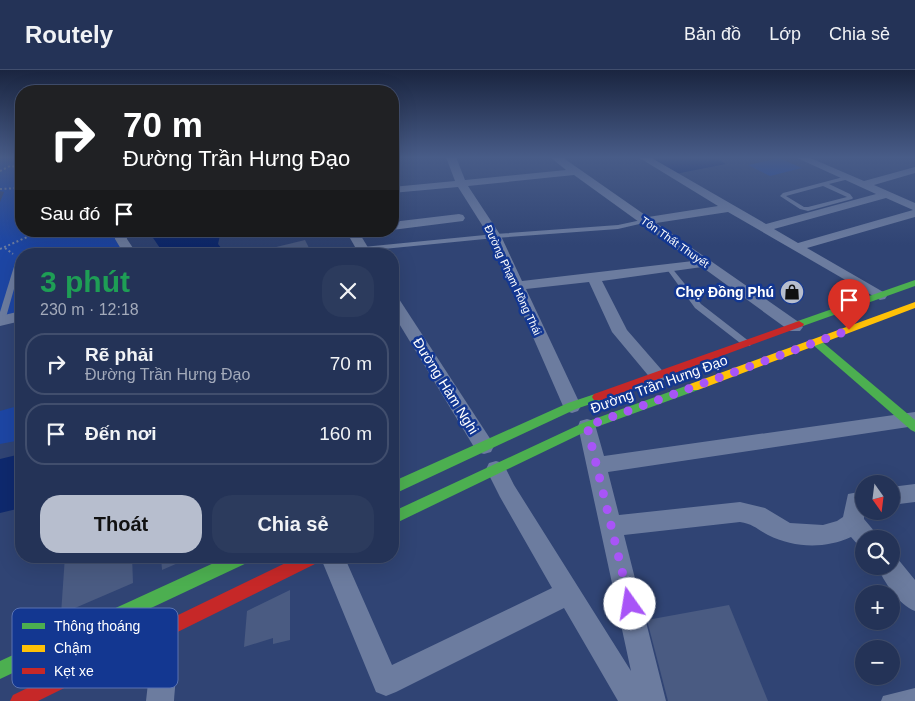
<!DOCTYPE html>
<html lang="vi">
<head>
<meta charset="utf-8">
<style>
	body { margin:0; font-family:Helvetica,sans-serif; background:#2c3b5d; color:#f1f3f6; height:100vh; display:flex; flex-direction:column; font-size:19px; white-space:nowrap }
	* { box-sizing:border-box; margin:0 }
	p { font-size:16px; color:#a3aaba }
	.icon { flex:none; width:28px; height:28px; fill:none; stroke:currentColor; stroke-width:2; stroke-linecap:round; stroke-linejoin:round }
	.map { position:relative; flex:1; overflow:hidden }
	.side { position:absolute; left:15px; top:178px; width:384px; height:315px; display:flex; flex-direction:column; background:#243357; border-radius:20px; box-shadow:0 5px 20px #0002,0 0 0 1px #414e6d }
	.side>* { flex:none }
	.banner { position:absolute; left:15px; top:15px; width:384px; height:152px; border-radius:20px; box-shadow:0 5px 20px #0002,0 0 0 1px #414e6d; background:#202124; color:#fff; overflow:hidden }
	.needle { width:32px; rotate:166deg }
	.fabs { position:absolute; left:855px; top:405px; display:grid; gap:10px }
	.fabs a { display:grid; place-items:center; width:45px; height:45px; border-radius:50%; background:#243357; box-shadow:0 5px 20px #0002,0 0 0 1px #414e6d; font-size:25px }
	.pin { position:absolute; display:grid; place-items:center; width:42px; height:42px; color:#fff; margin:-51px -21px; border-radius:50% 50% 50% 0; rotate:-45deg; box-shadow:0 0 5px #0007 }
	.pin .icon { rotate:45deg }
	.me { position:absolute; width:55px; margin:-28px; rotate:347deg; stroke-linejoin:round; filter:drop-shadow(0 0 4px #0008) }
	.turn { display:flex; align-items:center; gap:18px; height:105px; padding:0 25px; font-size:22px }
	.turn .icon { width:65px; height:65px; stroke-width:2.5 }
	.turn b { display:block; font-size:35px; line-height:42px }
	.then { display:flex; align-items:center; height:48px; padding:0 25px; background:#0003; gap:10px; font-size:19px }
	.round { display:grid; place-items:center; flex:none; width:52px; height:52px; border-radius:20px; background:#2c3b5d }
	.summary { display:flex; align-items:center; justify-content:space-between; height:85px; padding:0 25px }
	h1 { font-size:30px; font-weight:600; line-height:38px; color:#1e9e55 }
	.cta { display:flex; gap:10px; margin-top:auto; padding:10px 25px }
	.cta a { flex:1; height:58px; border-radius:20px; background:#b7bece; color:#111; font-size:20px; font-weight:600; line-height:58px; text-align:center }
	.cta a+a { background:#2c3b5d; color:#f1f3f6 }
	ul { padding:0; list-style:none }
	li { display:flex; align-items:center; gap:15px; height:62px; margin:0 10px 8px; padding:0 15px; border:2px solid #414e6d; border-radius:20px }
	li div { flex:1 }
	li b { display:block; font-size:19px }
	li em { font-style:normal }
	header { display:flex; align-items:center; gap:30px; box-sizing:border-box; height:70px; padding:0 25px; background:#243357; border-bottom:1px solid #414e6d }
	header strong { font-size:24px }
	nav { display:flex; gap:28px; margin-inline-start:auto; font-size:18px }
	.map>svg:first-child { display:block }
	.green { fill:#1d46a4 }
	.water { fill:#0e296e }
	.building { fill:#4a5b82 }
	.lines { fill:none; stroke-linecap:round; stroke-linejoin:round }
	.path { stroke:#6c7c9f; stroke-width:2; stroke-dasharray:2 2.5; stroke-linecap:butt }
	.lane { fill:#6c7c9f; fill-rule:evenodd }
	.street { fill:#6c7c9f; fill-rule:evenodd }
	.fast { fill:#4caf50; fill-rule:evenodd }
	.slow { fill:#ffc107; fill-rule:evenodd }
	.jam { fill:#c62828; fill-rule:evenodd }
	.route { stroke:#a855f7; stroke-width:9; stroke-dasharray:0 16.2 }
	.labels { text-anchor:middle; dominant-baseline:central; stroke-width:5; stroke-linejoin:round; paint-order:stroke }
	.far-street-label { font-size:11px; fill:#fff; stroke:#133791 }
	.poi-label { font-size:14px; font-weight:bold; fill:#fff; stroke:#133791; text-anchor:end }
	.street-label { font-size:14px; fill:#fff; stroke:#133791 }
	.key { fill:#133791; stroke:#5a73b2; stroke-width:1 }
	.key-label { font-size:14px; fill:#fff }
</style>
</head>
<body>
<header>
<strong>Routely</strong>
<nav><a>Bản đồ</a><a>Lớp</a><a>Chia sẻ</a></nav>
</header>
<div class="map">
<svg width="915" height="631" viewBox="0 0 915 631">
	<rect width="100%" height="100%" fill="#304474"/>
	<g class="green">
		<path d="M8 87H21V161H116L113 166 126 184H21V243L0 247V132L4 122 0 121V89Z"/>
		<path d="M779 88 802 98 770 106 748 95Z"/>
		<path d="M21 335V370L0 374V341Z"/>
	</g>
	<g class="water">
		<path d="M646 87H714L726 94 675 104Z"/>
		<path d="M152 161H221L218 174 226 184H164L149 162Z"/>
		<path d="M21 384V438L0 443V389Z"/>
	</g>
	<g class="building">
		<path d="M305 170 312 184H269L268 179Z"/>
		<path d="M65 486H132L133 513 61 544Z"/>
		<path d="M161 486H194L162 500Z"/>
		<path d="M290 520V570L273 574V568L244 577 247 541Z"/>
		<path d="M729 535 768 631H668L647 550Z"/>
	</g>
	<g class="lines">
		<g class="path">
			<path d="M0 101 10 96 21 97"/>
			<path d="M0 119 21 118"/>
			<path d="M54 161H75"/>
			<path d="M5 178 13 184"/>
			<path d="M0 179 41 161"/>
		</g>
		<g class="lane">
			<path d="M847 106 850 108 849 109 829 114 850 124 853 128 852 129 808 141 800 139 780 126 783 123ZM823 116 847 127 808 137H804L786 126Z"/>
			<path d="M646 149 649 151 648 152 618 159 495 168 363 181 360 179 363 177 495 164 618 155Z"/>
			<path d="M19 188 21 189V194L5 251 4 253H0V242L16 190Z"/>
			<path d="M669 196 671 197 701 234 750 272 751 274 750 276H744L695 238 666 198Z"/>
			<path d="M915 618V631H881L883 626Z"/>
		</g>
		<g class="street">
			<path d="M446 87H456L465 110 566 100 550 87H562L648 147 718 136 638 87H650L766 154 876 124 795 87H808L864 111 915 97V103L874 115 915 133V147L807 178 885 223 887 226 885 229 880 230 728 142 656 153 800 253 803 257 800 261H790L702 197 602 211 627 260 667 306 664 310 658 312 652 310 612 262 589 212 526 219 581 336 578 341 572 343 566 341 563 336 489 166 458 117 392 123V117L455 111ZM574 105 693 191 522 211 501 166 468 116ZM886 128 913 140 798 173 774 159Z"/>
			<path d="M459 144 463 145 465 148 463 151 392 160V152Z"/>
			<path d="M114 161H126L127 169 137 184H124L115 169Z"/>
			<path d="M346 161H358L372 184H359Z"/>
			<path d="M392 225 399 229 491 370 494 376 491 382 484 384 477 382 392 242Z"/>
			<path d="M21 241V251L0 256V246Z"/>
			<path d="M915 342V356L608 402 619 445 740 432 765 438 790 453 823 455 837 451 843 447 848 424 864 421V449L875 462 878 469H864V478L859 476 851 467C825 479 794 478 768 465 757 459 753 454 740 452L624 465 666 631H618L564 538 396 622 386 626 376 622 320 486H344L392 595 552 518 500 427 486 399 489 393 496 391 503 393 514 415 631 601 578 356 580 351 587 349 594 351 604 386Z"/>
			<path d="M915 414V432L891 435V417Z"/>
			<path d="M891 485 897 488 915 510V541C899 535 884 512 877 496H891Z"/>
			<path d="M161 549 170 553C180 576 176 606 174 631H146L149 604 148 562 152 553Z"/>
		</g>
		<g class="fast">
			<path d="M915 210V216L803 256H795L794 254 795 252Z"/>
			<path d="M816 269 820 270 915 350V362L911 360 812 274 811 272Z"/>
			<path d="M694 313 700 317 698 320 591 359 392 455V442L583 353Z"/>
			<path d="M598 323 602 324 604 327 602 330 576 339 392 425V412L568 333Z"/>
			<path d="M229 486H253L251 491 0 609V591Z"/>
		</g>
		<path class="slow" d="M915 232V238L698 320H690L688 317 690 314Z"/>
		<g class="jam">
			<path d="M799 251 804 254 803 256 602 330H594L592 327 594 324Z"/>
			<path d="M300 486H323L321 491 38 631H10L13 625Z"/>
		</g>
	</g>
	<linearGradient id="sky" x2="0" y2="1"><stop stop-color="#1a2540"/><stop offset="0.5" stop-color="#485c88"/><stop offset="1" stop-color="#485c88" stop-opacity="0"/></linearGradient>
	<rect width="915" height="175" fill="url(#sky)"/>
	<g class="lines">
		<path class="route" d="M630 534 587 356 849 260"/>
	</g>
	<defs>
		<g id="shop-disc" transform="scale(1.25)"><circle r="9.5" fill="#b7bece" stroke="#133791"/><path d="M-5-2.5h2.3a2.7 3.5 0 0 1 5.4 0H5L5.5 6h-11ZM-1.5-2.5h3a1.5 2.3 0 0 0-3 0Z" fill="#111"/></g>
	</defs>
	<g fill-rule="evenodd">
		<use href="#shop-disc" x="792" y="222"/>
	</g>
	<g class="labels">
		<g class="far-street-label">
			<text transform="translate(675 172) rotate(35)">Tôn Thất Thuyết</text>
			<text transform="translate(513 210) rotate(65)">Đường Phạm Hồng Thái</text>
		</g>
		<g class="poi-label">
			<text x="774" y="222">Chợ Đồng Phú</text>
		</g>
		<g class="street-label">
			<text transform="translate(659 314) rotate(-20)">Đường Trần Hưng Đạo</text>
			<text transform="translate(446 316) rotate(58)">Đường Hàm Nghi</text>
		</g>
	</g>
	<rect x="12" y="538" width="166" height="80" rx="8" class="key"/>
	<rect x="22" y="553" width="23" height="6" fill="#4caf50"/>
	<rect x="22" y="575" width="23" height="7" fill="#ffc107"/>
	<rect x="22" y="598" width="23" height="6" fill="#c62828"/>
	<g class="key-label">
		<text x="54" y="561">Thông thoáng</text>
		<text x="54" y="583">Chậm</text>
		<text x="54" y="606">Kẹt xe</text>
	</g>
</svg>
<div class="fabs">
<a><svg class="needle" viewBox="-14 -14 28 28"><path d="M0-13l5 13h-10z" fill="#e53935"/><path d="M0 13l5-13h-10z" fill="#a3aaba"/></svg></a>
<a><svg class="icon" aria-label="search" viewBox="0 0 24 24"><circle cx="10" cy="10" r="6"/><path d="M15 15l6 6"/></svg></a>
<a>+</a>
<a>−</a>
</div>
<div class="pin" style="left:849px;top:260px;background:#d93025"><svg class="icon" aria-label="arrive" viewBox="0 0 24 24"><path d="M6 21V4h12l-3 4 3 4H6"/></svg></div>
<svg class="me" style="left:630px;top:534px" viewBox="-20 -20 40 40"><circle r="19" fill="#fff"/><path d="M0-13L10 11 0 6-10 11z" fill="#a855f7"/></svg>
<div class="banner">
<div class="turn"><svg class="icon" aria-label="right" viewBox="0 0 24 24"><path d="M7 20v-9h11M14 6l5 5-5 5"/></svg><div><b>70 m</b>Đường Trần Hưng Đạo</div></div>
<div class="then">Sau đó<svg class="icon" aria-label="arrive" viewBox="0 0 24 24"><path d="M6 21V4h12l-3 4 3 4H6"/></svg></div>
</div>
<section class="side">
<div class="summary"><div><h1>3 phút</h1><p>230 m · 12:18</p></div><a class="round"><svg class="icon" aria-label="close" viewBox="0 0 24 24"><path d="M6 6l12 12M18 6L6 18"/></svg></a></div>
<ul>
<li><svg class="icon" aria-label="right" viewBox="0 0 24 24"><path d="M7 20v-9h11M14 6l5 5-5 5"/></svg><div><b>Rẽ phải</b><p>Đường Trần Hưng Đạo</p></div><em>70 m</em></li>
<li><svg class="icon" aria-label="arrive" viewBox="0 0 24 24"><path d="M6 21V4h12l-3 4 3 4H6"/></svg><div><b>Đến nơi</b></div><em>160 m</em></li>
</ul>
<div class="cta"><a>Thoát</a><a>Chia sẻ</a></div>
</section>
</div>
</body>
</html>
